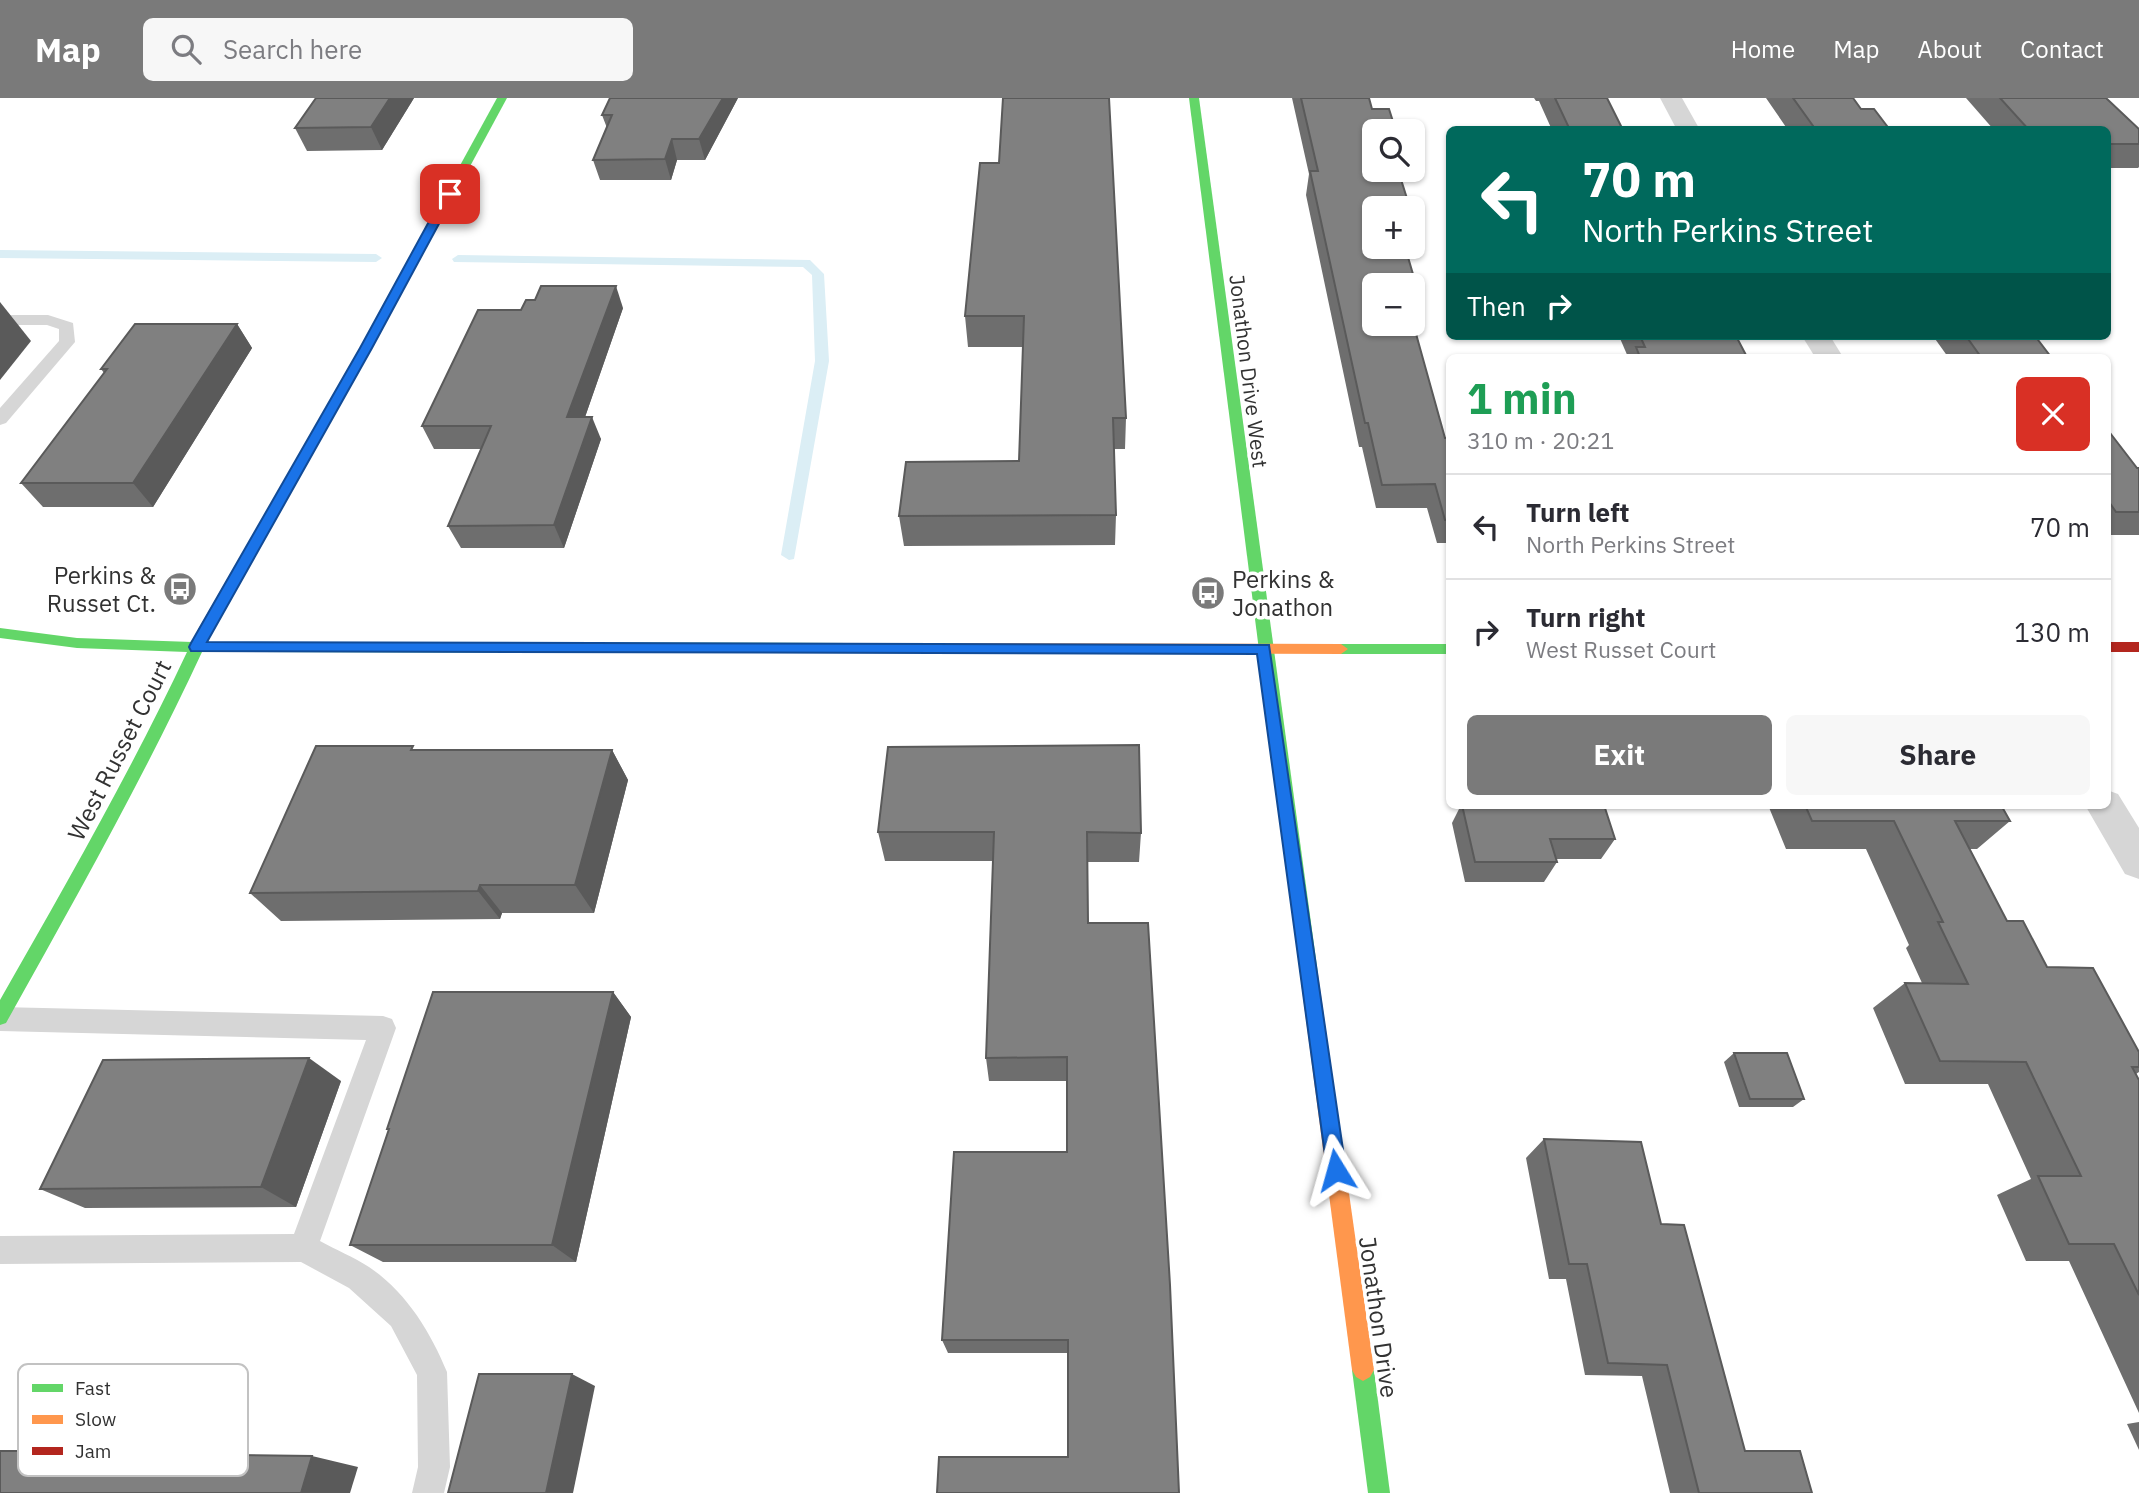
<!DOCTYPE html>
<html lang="en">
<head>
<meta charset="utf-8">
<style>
	body { margin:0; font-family:"IBM Plex Sans",sans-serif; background:#f7f7f7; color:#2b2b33; height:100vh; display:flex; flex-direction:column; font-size:26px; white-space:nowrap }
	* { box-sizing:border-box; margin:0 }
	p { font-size:23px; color:#7c7c81 }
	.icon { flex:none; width:38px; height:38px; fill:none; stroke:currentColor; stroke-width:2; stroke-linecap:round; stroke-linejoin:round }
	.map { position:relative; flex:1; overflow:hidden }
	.drawer { position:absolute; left:1446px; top:256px; width:665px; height:455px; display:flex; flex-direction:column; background:#fff; border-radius:10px; box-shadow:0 2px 5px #0004 }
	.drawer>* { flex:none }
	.guide { position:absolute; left:1446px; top:28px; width:665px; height:214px; border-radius:10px; box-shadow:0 2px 5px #0004; background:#00695c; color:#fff; overflow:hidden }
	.controls { position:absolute; left:1362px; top:21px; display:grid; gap:14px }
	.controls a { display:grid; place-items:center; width:63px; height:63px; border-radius:10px; background:#fff; box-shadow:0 2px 5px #0004; font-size:35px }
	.pin { position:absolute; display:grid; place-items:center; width:60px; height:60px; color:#fff; margin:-30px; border-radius:14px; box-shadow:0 4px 10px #0006 }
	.me { position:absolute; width:77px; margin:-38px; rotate:352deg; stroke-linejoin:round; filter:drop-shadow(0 0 5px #0008) }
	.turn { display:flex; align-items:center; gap:24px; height:147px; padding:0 21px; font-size:32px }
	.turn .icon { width:91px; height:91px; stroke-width:2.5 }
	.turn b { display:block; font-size:49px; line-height:60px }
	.then { display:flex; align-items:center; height:66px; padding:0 21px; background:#0003; gap:14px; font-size:26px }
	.round { display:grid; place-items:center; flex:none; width:74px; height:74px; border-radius:10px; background:#f7f7f7 }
	.summary { display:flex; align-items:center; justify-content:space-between; height:119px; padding:0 21px }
	h1 { font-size:42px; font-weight:800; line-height:52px; color:#1e9e55 }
	.button { display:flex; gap:14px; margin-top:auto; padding:14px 21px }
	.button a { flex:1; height:80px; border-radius:10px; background:#7a7a7a; color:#fff; font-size:28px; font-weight:800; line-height:80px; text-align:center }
	.button a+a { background:#f7f7f7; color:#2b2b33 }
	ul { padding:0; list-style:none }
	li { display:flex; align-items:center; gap:21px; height:105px; padding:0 21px; border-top:2px solid #e1e1e2 }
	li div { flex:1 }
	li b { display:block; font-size:26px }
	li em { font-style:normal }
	header { display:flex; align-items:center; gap:42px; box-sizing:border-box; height:98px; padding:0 35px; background:#7a7a7a; color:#fff }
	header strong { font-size:33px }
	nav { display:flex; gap:38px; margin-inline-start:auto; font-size:24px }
	.search { width:490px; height:63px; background:#f7f7f7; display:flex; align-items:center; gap:18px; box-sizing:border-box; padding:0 24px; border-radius:10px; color:#7c7c81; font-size:26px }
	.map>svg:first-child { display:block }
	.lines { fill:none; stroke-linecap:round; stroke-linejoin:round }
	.stream { fill:#dbeef5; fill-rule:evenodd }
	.lane { fill:#d6d6d6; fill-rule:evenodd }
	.street { fill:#d6d6d6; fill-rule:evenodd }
	.fast { fill:#63d668; fill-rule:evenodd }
	.slow { fill:#ff974d; fill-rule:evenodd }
	.jam { fill:#b3261e; fill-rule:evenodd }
	.wall { fill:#6e6e6e }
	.shaded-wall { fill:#5a5a5a }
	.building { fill:#808080; stroke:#5a5a5a; stroke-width:2; fill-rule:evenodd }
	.route { fill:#1a73e8; stroke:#114b97; stroke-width:2 }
	.labels { text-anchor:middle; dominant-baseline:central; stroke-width:7; stroke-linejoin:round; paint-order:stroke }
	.far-street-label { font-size:21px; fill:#323232; stroke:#fff }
	.poi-label { font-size:24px; fill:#323232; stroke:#fff; text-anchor:end }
	.street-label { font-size:24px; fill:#323232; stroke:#fff }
	.key { fill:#fff; stroke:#c2c2c2; stroke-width:2 }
	.key-label { font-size:19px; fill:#323232 }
</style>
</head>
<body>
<header>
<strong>Map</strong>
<div class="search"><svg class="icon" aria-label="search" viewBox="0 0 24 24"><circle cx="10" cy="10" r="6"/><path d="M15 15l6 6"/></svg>Search here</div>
<nav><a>Home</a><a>Map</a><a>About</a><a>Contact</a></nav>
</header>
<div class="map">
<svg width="2139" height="1395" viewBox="0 0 2139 1395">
	<rect width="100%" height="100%" fill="#fff"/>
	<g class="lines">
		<g class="stream">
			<path d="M0 152 376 156 382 160 376 164 0 160Z"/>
			<path d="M458 157 810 162 824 176 829 263 794 461 789 462 781 457 815 263 812 177 803 169 454 164 452 161Z"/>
		</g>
		<g class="lane">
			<path d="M0 217H48L73 225 75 244 6 325 0 327V310L59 243V231L47 227H0Z"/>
			<path d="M0 909 383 918 392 921 396 930 320 1143C336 1152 354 1159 369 1169 406 1194 430 1233 447 1274L450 1369 444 1395H412L418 1369 417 1277 391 1228 349 1190 301 1164 0 1166V1138L294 1136 366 942 0 933Z"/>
		</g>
		<g class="street">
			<path d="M1660 0H1682L1700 32H1677Z"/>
			<path d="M1802 238H1830L1843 259H1815Z"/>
			<path d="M2107 692 2118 696 2139 730V781L2125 776 2085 707H2107Z"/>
		</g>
		<g class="fast">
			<path d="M497 0H507L356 279 350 283 346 282 344 279Z"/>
			<path d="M1189 0H1199L1318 876 1315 882 1309 884 1303 882 1300 876Z"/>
			<path d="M204 529 211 534 207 544 853 545 860 550 853 555 202 554C143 681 74 803 6 925L0 927V902C65 788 131 673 187 554L77 550 0 540V530L77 540 192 544 199 530Z"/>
			<path d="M1341 546H1449V556H1341L1334 551Z"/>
			<path d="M1363 1261 1370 1265 1374 1272 1390 1395H1368L1352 1272 1356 1265Z"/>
		</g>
		<g class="slow">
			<path d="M853 545 1341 546 1348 551 1341 556 853 555 846 550Z"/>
			<path d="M1309 868 1315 870 1318 876 1374 1272 1370 1279 1363 1283 1356 1279 1352 1272 1300 876 1303 870Z"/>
		</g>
		<g class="jam">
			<path d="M350 275 356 279 209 538H199L197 534 199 530 344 279Z"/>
			<rect x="2107" y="544" width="32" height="10"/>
		</g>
	</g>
	<g class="wall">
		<path d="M316 0H414L382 52 307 53 295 30Z"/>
		<path d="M738 0 705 62H677L671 82H600L593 62 607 30 602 17Z"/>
		<path d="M1292 0H1369L1374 72H1402L1401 80 1374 149H1412V118L1417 135 1412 159H1408L1420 200 1417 213 1420 225 1417 239 1445 340H1449V445H1437L1427 410H1376L1362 349H1359L1306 97 1309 76Z"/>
		<path d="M1534 0H1607L1623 32H1552L1539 3H1536Z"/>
		<path d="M1766 0H1853L1861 11 1890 32H1788Z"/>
		<path d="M1966 0H2106L2139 31V69L2138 70H2107V32H1994Z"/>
		<path d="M999 65 1126 320 1125 351H1114L1116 417 1115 447 904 448 899 418 1019 363 1023 249H968L965 218Z"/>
		<path d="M623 210 585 319 601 341 564 450H461L448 428 481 351H434L422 328 521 212Z"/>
		<path d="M237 226 252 250 153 409H43L21 385 104 275 101 271Z"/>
		<path d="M1619 238H1736L1747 259H1628Z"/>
		<path d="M1933 238H2035L2051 259H1948Z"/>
		<path d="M2107 331 2137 370H2139V437H2107Z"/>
		<path d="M416 652H612L628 682 594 815H502L500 821 281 823 250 795Z"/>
		<path d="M1461 707H1604L1615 741 1601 761H1556L1557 764 1544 784H1465L1452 725Z"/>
		<path d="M1768 707H2001L2010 723 1977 751H1970L2007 823 2047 869 2139 954V974L2136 976 2139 982V1315L2069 1163H2026L1997 1097 2031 1081 1988 986H1905L1873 910 1905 885H1922L1906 850 1909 847 1866 751H1786Z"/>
		<path d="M878 734 1141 735 1139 764H1087L1068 1359V1255H948L942 1242 1067 1054V983H989L986 960 993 763H885Z"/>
		<path d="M613 894 631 919 576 1164H383L350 1147 389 1032 387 1031Z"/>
		<path d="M1734 955 1804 1001 1793 1009H1739L1724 964Z"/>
		<path d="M341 983 296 1109 85 1110 40 1091Z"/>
		<path d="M1544 1041 1661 1126 1745 1353 1812 1395H1670L1642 1278 1585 1277 1566 1181H1549L1526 1060Z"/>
		<path d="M2139 1324V1352L2127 1326Z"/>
	</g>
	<g class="shaded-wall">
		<path d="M390 0H414L382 52 371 29Z"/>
		<path d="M723 0H738L705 62 699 41Z"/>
		<path d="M672 41 677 62 671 82 665 61Z"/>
		<path d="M616 188 623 210 577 342 567 319Z"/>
		<path d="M0 204 31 243 0 282Z"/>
		<path d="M237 226 252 250 153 409 133 385Z"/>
		<path d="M592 319 601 341 564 450 554 427Z"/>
		<path d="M612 652 628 682 594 815 575 787Z"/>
		<path d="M480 787 502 815 500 821 478 793Z"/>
		<path d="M613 894 631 919 576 1164 552 1147Z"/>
		<path d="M309 960 341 983 296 1109 261 1089Z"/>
		<path d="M572 1276 595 1288 573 1395H546Z"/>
		<path d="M35 1353 98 1364 33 1359Z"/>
		<path d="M312 1358 358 1369 350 1395H301Z"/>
	</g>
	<g class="building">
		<path d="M316 0H390L371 29 295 30Z"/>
		<path d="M610 0H723L699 41H672L665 61 593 62 612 17H602Z"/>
		<path d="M1003 0H1109L1126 320H1113L1116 417 899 418 906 364 1019 363 1024 218H965L980 65H999Z"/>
		<path d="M1301 0H1369L1372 11H1389L1396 33H1374V72H1398L1410 110H1374V149H1405L1420 200H1413L1420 225H1413L1445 340H1449V422H1445L1435 386 1382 387 1368 325H1365L1310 73H1318ZM1374 187H1412V226H1374Z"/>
		<path d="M1555 0H1607L1623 32H1570Z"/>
		<path d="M1793 0H1853L1861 11H1874L1890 32H1816Z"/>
		<path d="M2000 0H2106L2139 31V46H2107V32H2029Z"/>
		<path d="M1412 118 1417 135H1412Z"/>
		<path d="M541 188H616L567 319H592L554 427 448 428 491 328H422L478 212H521L526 202H535Z"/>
		<path d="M135 226H237L133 385H21L107 271H101Z"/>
		<path d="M1640 238H1736L1747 259H1640L1636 249H1645Z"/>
		<path d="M1966 238H2035L2051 259H1981Z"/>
		<path d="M2107 331 2137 370H2139V414H2116L2107 401Z"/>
		<path d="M1139 647 1141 735 1087 734 1088 825H1148L1170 1187 1179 1395H937L939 1359H1068V1242H942L954 1054H1067V959L986 960 994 734H878L888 649Z"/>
		<path d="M316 648H413L411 652H612L575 787H480L478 793 250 795Z"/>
		<path d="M1462 707H1604L1615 741H1550L1557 764H1475Z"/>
		<path d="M1805 707H2001L2010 723H1955L2007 823H2023L2047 869 2093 870 2139 954V969H2132L2139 982V1197L2114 1146H2069L2038 1078H2081L2026 964 1940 963 1905 885 1968 886 1938 824H1943L1894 723H1812Z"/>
		<path d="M433 894H613L552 1147H350L389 1031H387Z"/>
		<path d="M1734 955H1787L1804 1001H1750Z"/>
		<path d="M309 960 261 1089 40 1091 103 962Z"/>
		<path d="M1544 1041 1641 1044 1661 1126 1684 1127 1745 1353H1800L1812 1395H1699L1667 1267 1608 1265 1587 1166H1569Z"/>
		<path d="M479 1276H572L546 1395H448Z"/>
		<path d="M0 1353H35L33 1359 140 1360 141 1356 312 1358 301 1395H0Z"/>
	</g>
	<path class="route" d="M450 93 455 96 372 250 207 544 1269 547 1346 1072 1343 1079 1336 1082 1330 1079 1327 1072 1257 556 191 553 189 549 191 545 360 250 444 96Z"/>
	<defs>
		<g id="bus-disc" transform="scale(1.75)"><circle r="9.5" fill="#7a7a7a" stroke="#fff"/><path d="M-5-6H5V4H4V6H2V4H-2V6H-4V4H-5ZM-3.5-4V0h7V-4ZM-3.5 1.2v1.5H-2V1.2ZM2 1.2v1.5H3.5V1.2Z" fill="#fff"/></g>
	</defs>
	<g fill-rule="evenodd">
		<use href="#bus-disc" x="180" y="491"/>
		<use href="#bus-disc" x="1208" y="495"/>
	</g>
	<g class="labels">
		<g class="far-street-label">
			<text transform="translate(1249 273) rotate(83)">Jonathon Drive West</text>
		</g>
		<g class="poi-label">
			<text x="156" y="477">Perkins &amp;<tspan x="156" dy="28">Russet Ct.</tspan></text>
			<text x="1232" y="481" text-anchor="start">Perkins &amp;<tspan x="1232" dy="28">Jonathon</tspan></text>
		</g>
		<g class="street-label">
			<text transform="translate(119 652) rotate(-63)">West Russet Court</text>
			<text transform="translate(1379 1219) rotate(82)">Jonathon Drive</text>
		</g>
	</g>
	<rect x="18" y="1266" width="230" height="112" rx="10" class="key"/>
	<rect x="32" y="1286" width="31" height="8" fill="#63d668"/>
	<rect x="32" y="1317" width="31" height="9" fill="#ff974d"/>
	<rect x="32" y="1349" width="31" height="8" fill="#b3261e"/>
	<g class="key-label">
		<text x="75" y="1297">Fast</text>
		<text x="75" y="1328">Slow</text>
		<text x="75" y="1360">Jam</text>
	</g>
</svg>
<div class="controls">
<a><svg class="icon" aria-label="search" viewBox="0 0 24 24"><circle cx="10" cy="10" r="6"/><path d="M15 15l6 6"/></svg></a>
<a>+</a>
<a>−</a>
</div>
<div class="pin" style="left:450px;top:96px;background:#d93025"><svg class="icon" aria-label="arrive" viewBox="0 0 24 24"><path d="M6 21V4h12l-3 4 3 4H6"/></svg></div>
<svg class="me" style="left:1336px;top:1072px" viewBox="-20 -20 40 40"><path d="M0-17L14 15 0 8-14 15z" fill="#1a73e8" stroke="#fff" stroke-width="4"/></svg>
<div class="guide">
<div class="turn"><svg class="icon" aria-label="left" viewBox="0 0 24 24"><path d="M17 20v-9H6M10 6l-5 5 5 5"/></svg><div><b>70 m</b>North Perkins Street</div></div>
<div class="then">Then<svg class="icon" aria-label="right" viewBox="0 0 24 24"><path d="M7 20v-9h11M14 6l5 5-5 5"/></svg></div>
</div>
<section class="drawer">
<div class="summary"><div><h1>1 min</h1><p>310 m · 20:21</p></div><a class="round" style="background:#d93025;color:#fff"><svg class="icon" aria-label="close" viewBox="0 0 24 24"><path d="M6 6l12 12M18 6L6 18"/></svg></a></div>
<ul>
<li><svg class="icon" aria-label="left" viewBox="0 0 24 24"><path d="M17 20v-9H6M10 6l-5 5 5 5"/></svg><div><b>Turn left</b><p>North Perkins Street</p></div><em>70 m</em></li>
<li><svg class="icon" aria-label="right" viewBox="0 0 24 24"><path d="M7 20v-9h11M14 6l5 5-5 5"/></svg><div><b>Turn right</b><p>West Russet Court</p></div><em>130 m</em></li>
</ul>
<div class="button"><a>Exit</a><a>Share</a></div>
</section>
</div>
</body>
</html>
